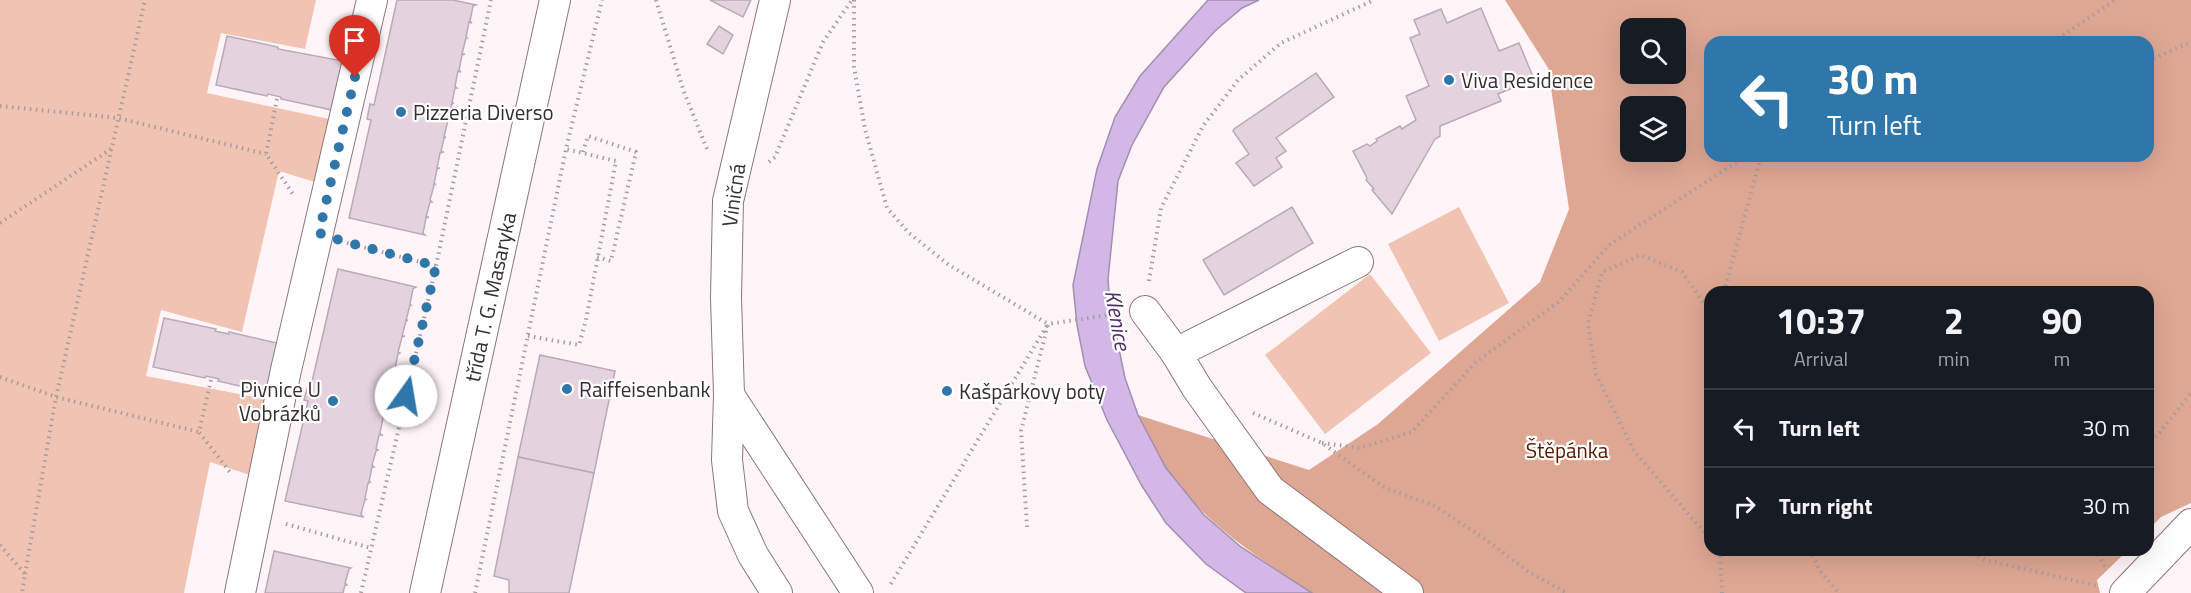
<!DOCTYPE html>
<html lang="en">
<head>
<meta charset="utf-8">
<style>
	body { margin:0; font-family:"Titillium Web",sans-serif; background:#20242c; color:#f1f3f6; height:100vh; display:flex; flex-direction:column; font-size:22px; white-space:nowrap }
	* { box-sizing:border-box; margin:0 }
	p { font-size:20px; color:#9ea1a6 }
	.icon { flex:none; width:33px; height:33px; fill:none; stroke:currentColor; stroke-width:2; stroke-linecap:round; stroke-linejoin:round }
	.map { position:relative; flex:1; overflow:hidden }
	.details { position:absolute; left:1704px; top:286px; width:450px; height:270px; display:flex; flex-direction:column; background:#171b24; border-radius:18px; box-shadow:0 6px 24px #0002 }
	.details>* { flex:none }
	.top-card { position:absolute; left:1704px; top:36px; width:450px; height:126px; border-radius:18px; box-shadow:0 6px 24px #0002; background:#2f76aa; color:#fff; overflow:hidden }
	.controls { position:absolute; left:1620px; top:18px; display:grid; gap:12px }
	.controls a { display:grid; place-items:center; width:66px; height:66px; border-radius:12px; background:#171b24; box-shadow:0 6px 24px #0002; font-size:30px }
	.pin { position:absolute; display:grid; place-items:center; width:51px; height:51px; color:#fff; margin:-62px -26px; border-radius:50% 50% 50% 0; rotate:-45deg; box-shadow:0 0 6px #0007 }
	.pin .icon { rotate:45deg }
	.me { position:absolute; width:66px; margin:-33px; rotate:13deg; stroke-linejoin:round; filter:drop-shadow(0 0 4px #0008) }
	.turn { display:flex; align-items:center; gap:21px; height:126px; padding:0 24px; font-size:27px }
	.turn .icon { width:78px; height:78px; stroke-width:2.5 }
	.turn b { display:block; font-size:42px; line-height:51px }
	.eta { display:flex; justify-content:space-evenly; align-items:center; height:102px; text-align:center }
	.eta b { font-size:36px; font-weight:700; line-height:42px }
	ul { padding:0; list-style:none }
	li { display:flex; align-items:center; gap:18px; height:78px; padding:0 24px; border-top:2px solid #363941 }
	li div { flex:1 }
	li b { display:block; font-size:22px }
	li em { font-style:normal }
	.map>svg:first-child { display:block }
	.green { fill:#f1c3b2 }
	.forest { fill:#dea793; fill-rule:evenodd }
	.water { fill:#d3b7e6; stroke:#a48eb0; stroke-width:1.5 }
	.building { fill:#e4d2df; stroke:#baa9b6; stroke-width:1.5 }
	.lines { fill:none; stroke-linecap:round; stroke-linejoin:round }
	.minor-casing { stroke:#8a767c; stroke-width:32 }
	.path { stroke:#a69da0; stroke-width:4; stroke-dasharray:1.5 4.5; stroke-linecap:butt }
	.minor { stroke:#fff; stroke-width:30 }
	.route { stroke:#2f76aa; stroke-width:10; stroke-dasharray:0 18 }
	.poi-dot { fill:#2f76aa; stroke:#fff; stroke-width:2 }
	.labels { text-anchor:middle; dominant-baseline:central; stroke-width:4.5; stroke-linejoin:round; paint-order:stroke }
	.poi-label { font-size:21px; fill:#372e31; stroke:#fff; text-anchor:start }
	.street-label { font-size:21px; fill:#372e31; stroke:#fff }
	.park-label { font-size:21px; fill:#581800; stroke:#fff }
	.water-label { font-size:22px; font-style:italic; fill:#502c64; stroke:#fff }
</style>
</head>
<body>
<div class="map">
<svg width="2191" height="593" viewBox="0 0 2191 593">
	<rect width="100%" height="100%" fill="#fff5f8"/>
	<g class="green">
		<path d="M0 0H316L305 49 221 33 207 93 329 119 315 182 279 171 242 332 161 310 146 376 265 399 250 475 210 462 184 593H0Z"/>
		<path d="M1459 207 1509 303 1439 341 1388 244Z"/>
		<path d="M1370 274 1431 353 1325 434 1265 355Z"/>
	</g>
	<path class="forest" d="M1505 0H2191V503L2161 517 2148 530V292H1710V550L2127 551 2097 580 2100 593H1312C1257 557 1203 523 1166 468 1155 451 1147 432 1138 415L1309 470 1378 424 1540 282 1569 209 1548 68ZM1630 28H1676V74H1630ZM1710 42H2148V156H1710ZM1630 106H1676V152H1630Z"/>
	<path class="water" d="M1208 0H1259L1242 8 1215 31 1164 87 1132 145 1118 181 1108 279 1110 305 1125 378 1138 415 1166 468 1204 515 1241 547 1312 593H1246L1206 564 1166 523 1142 486 1107 420 1085 366 1077 325 1073 285 1097 169 1115 117 1140 76Z"/>
	<g class="building">
		<path d="M397 0H453L476 5 473 6 470 21 472 23 469 22 466 37 468 38H466L462 54H465L462 55 459 70 461 72 458 71 455 86 457 88H455L452 103H454L452 104 448 119 450 121 448 120 444 137H446L444 138 441 151 443 152 440 153 437 168H440L437 169 434 184H436L434 185 430 200 432 202H430L426 217H429L426 218 423 233 425 235 349 218 371 120 367 119 370 104 374 105Z"/>
		<path d="M710 0H751L743 17Z"/>
		<path d="M1481 8 1499 51 1519 43 1534 79 1498 94 1501 101 1440 126V136L1435 139 1392 214 1372 190 1374 189 1366 180 1367 178 1353 151 1367 144 1370 146 1377 141 1376 139 1400 126 1402 129 1416 120 1406 96 1429 86 1410 38 1420 34 1414 20 1441 9 1447 23Z"/>
		<path d="M719 26 733 35 723 54 707 44Z"/>
		<path d="M227 36 278 47V49L343 61 332 110 281 99V97L268 94 267 96 216 85Z"/>
		<path d="M1316 73 1334 97 1276 138 1286 151 1276 158 1282 167 1254 186 1236 163 1249 154 1233 131 1234 129Z"/>
		<path d="M1292 207 1313 243 1224 295 1203 260Z"/>
		<path d="M338 269 416 287 413 289 410 304 411 305H410L406 320H408L406 321 402 336H405L402 337 398 352 400 353 398 354 395 368 397 369 395 370 391 385 393 386H390L388 401H389L387 402 383 417H386L383 418 380 433 382 435H379L376 449 378 450 376 451 372 465 374 467H372L369 482H371L368 483 365 498 367 500 365 499 361 514 363 517 285 501 308 401 304 400 308 385 311 386Z"/>
		<path d="M164 318 216 329 215 331 229 334V332L281 344 270 393 218 381 219 379 206 376 205 378 153 367Z"/>
		<path d="M540 355 615 371 594 473 518 457Z"/>
		<path d="M518 457 594 473 569 593H509V580L494 576Z"/>
		<path d="M274 551 351 568 349 569 345 583 347 585H345L343 593H265Z"/>
	</g>
	<g class="lines">
		<g class="minor-casing">
			<g id="minor">
				<path d="M775 0 728 201 726 298 729 395 727 460 733 511 753 555 777 593"/>
				<path d="M1145 311 1176 353 1197 388 1270 490 1408 593"/>
				<path d="M1176 353 1358 262"/>
				<path d="M729 395 858 593"/>
				<path d="M240 593 286 370 372 0"/>
				<path id="s1" d="M425 593 555 0"/>
				<path d="M2125 593 2191 524"/>
			</g>
		</g>
		<g class="path">
			<path d="M656 0 684 92 707 149"/>
			<path d="M854 0V67L865 129 887 208 909 233 949 265 1048 324 889 587"/>
			<path d="M2053 42 2115 0"/>
			<path d="M2148 61 2191 42"/>
			<path d="M277 99 266 154 295 197"/>
			<path d="M0 106 118 118 266 154"/>
			<path d="M583 152 588 136 636 152 611 261 597 257"/>
			<path d="M769 162 775 157 823 42 852 0"/>
			<path d="M0 223 111 149"/>
			<path d="M347 243 436 266"/>
			<path d="M1149 281 1161 208 1203 126 1238 80 1281 43 1374 0"/>
			<path d="M1724 292 1761 156"/>
			<path d="M1710 312 1682 272 1641 255 1602 272 1588 324 1596 374 1634 451 1710 539"/>
			<path d="M528 336 579 345 586 320 616 161 566 149"/>
			<path d="M0 377 56 397 199 432"/>
			<path d="M211 380 199 432 232 475"/>
			<path d="M1253 413 1322 443 1385 488 1433 505 1482 537 1529 572 1567 593"/>
			<path d="M1322 443 1360 448 1412 432 1476 362 1560 301 1609 245 1746 156"/>
			<path d="M2148 447 2191 393"/>
			<path d="M286 524 371 548"/>
			<path d="M1027 527 1021 431 1048 324 1116 314"/>
			<path d="M0 545 25 574 22 593"/>
			<path d="M1720 550 1722 593"/>
			<path d="M1810 550 1820 571 1839 593"/>
			<path d="M1961 550 1986 560 2098 586"/>
			<path d="M2094 550 2107 569"/>
			<path d="M25 574 56 397 145 0"/>
			<path d="M361 593 436 266 491 0"/>
			<path d="M475 593 566 149 602 0"/>
		</g>
		<use href="#minor" class="minor"/>
	</g>
	<g class="lines">
		<path class="route" d="M355 77 319 233 342 241 436 266 406 396"/>
	</g>
	<g class="poi-dot">
		<circle cx="1449" cy="80" r="6"/>
		<circle cx="401" cy="112" r="6"/>
		<circle cx="567" cy="389" r="6"/>
		<circle cx="947" cy="391" r="6"/>
		<circle cx="333" cy="401" r="6"/>
	</g>
	<g class="labels">
		<g class="poi-label">
			<text x="1461" y="80">Viva Residence</text>
			<text x="413" y="112">Pizzeria Diverso</text>
			<text x="321" y="389" text-anchor="end">Pivnice U<tspan x="321" dy="24">Vobrázků</tspan></text>
			<text x="579" y="389">Raiffeisenbank</text>
			<text x="959" y="391">Kašpárkovy boty</text>
		</g>
		<g class="street-label">
			<text transform="translate(733 195) rotate(-82)">Viničná</text>
			<text stroke="none"><textPath href="#s1" startOffset="303">třída T. G. Masaryka</textPath></text>
		</g>
		<g class="park-label">
			<text x="1567" y="450">Štěpánka</text>
		</g>
		<g class="water-label">
			<text transform="translate(1118 320) rotate(80)">Klenice</text>
		</g>
	</g>
</svg>
<div class="controls">
<a><svg class="icon" aria-label="search" viewBox="0 0 24 24"><circle cx="10" cy="10" r="6"/><path d="M15 15l6 6"/></svg></a>
<a><svg class="icon" aria-label="layers" viewBox="0 0 24 24"><path d="M12 4l9 5-9 5-9-5zM3 14l9 5 9-5"/></svg></a>
</div>
<div class="pin" style="left:355px;top:77px;background:#d93025"><svg class="icon" aria-label="arrive" viewBox="0 0 24 24"><path d="M6 21V4h12l-3 4 3 4H6"/></svg></div>
<svg class="me" style="left:406px;top:396px" viewBox="-20 -20 40 40"><circle r="19" fill="#fff"/><path d="M0-13L10 11 0 6-10 11z" fill="#2f76aa"/></svg>
<div class="top-card">
<div class="turn"><svg class="icon" aria-label="left" viewBox="0 0 24 24"><path d="M17 20v-9H6M10 6l-5 5 5 5"/></svg><div><b>30 m</b>Turn left</div></div>
</div>
<section class="details">
<div class="eta">
<div><b>10:37</b><p>Arrival</p></div>
<div><b>2</b><p>min</p></div>
<div><b>90</b><p>m</p></div>
</div>
<ul>
<li><svg class="icon" aria-label="left" viewBox="0 0 24 24"><path d="M17 20v-9H6M10 6l-5 5 5 5"/></svg><div><b>Turn left</b></div><em>30 m</em></li>
<li><svg class="icon" aria-label="right" viewBox="0 0 24 24"><path d="M7 20v-9h11M14 6l5 5-5 5"/></svg><div><b>Turn right</b></div><em>30 m</em></li>
</ul>
</section>
</div>
</body>
</html>
